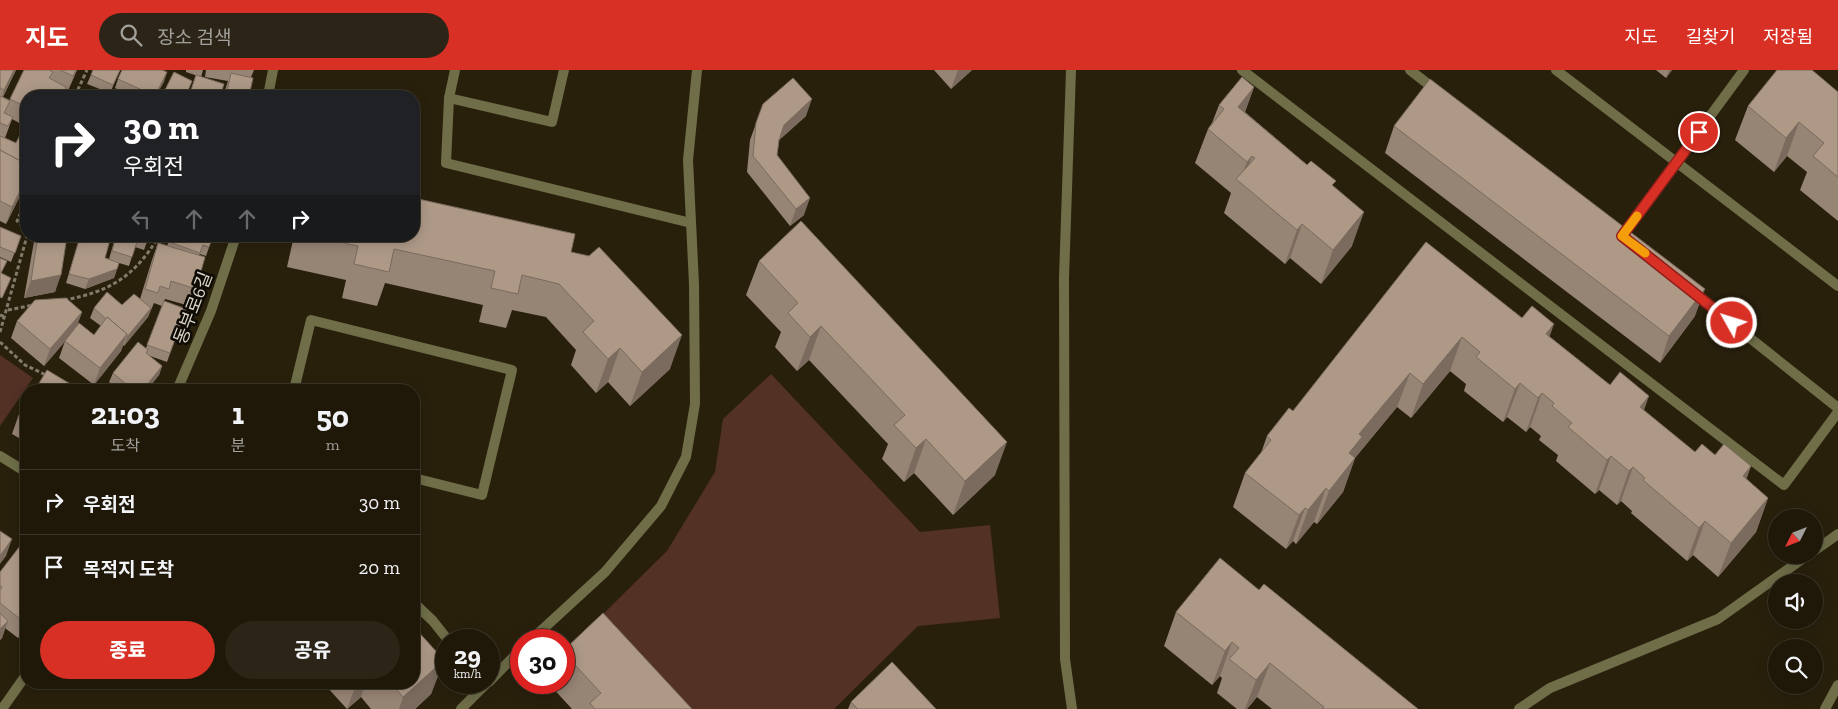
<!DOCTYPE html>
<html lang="ko">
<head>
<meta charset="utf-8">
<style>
	body { margin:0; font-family:"Zilla Slab","Noto Sans KR",serif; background:#2c2517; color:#f1f3f6; height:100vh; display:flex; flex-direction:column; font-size:19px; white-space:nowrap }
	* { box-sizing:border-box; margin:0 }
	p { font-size:16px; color:#a1a09c }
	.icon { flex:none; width:28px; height:28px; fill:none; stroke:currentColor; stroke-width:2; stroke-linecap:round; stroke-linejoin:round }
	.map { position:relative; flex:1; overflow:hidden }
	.sheet { position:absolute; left:20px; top:314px; width:400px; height:305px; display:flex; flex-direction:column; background:#1f1809; border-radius:20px; box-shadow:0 2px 12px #0003,0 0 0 1px #3c372a }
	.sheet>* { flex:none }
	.banner { position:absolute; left:20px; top:20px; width:400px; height:152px; border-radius:20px; box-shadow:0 2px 12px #0003,0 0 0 1px #3c372a; background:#202124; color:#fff; overflow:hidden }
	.needle { width:32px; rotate:228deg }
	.controls { position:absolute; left:1768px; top:439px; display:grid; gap:10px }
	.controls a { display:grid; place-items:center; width:55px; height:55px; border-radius:50%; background:#1f1809; box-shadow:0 2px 12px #0003,0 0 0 1px #3c372a; font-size:25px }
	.speed { position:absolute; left:435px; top:559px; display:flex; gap:10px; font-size:25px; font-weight:700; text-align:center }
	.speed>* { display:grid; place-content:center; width:65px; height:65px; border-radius:50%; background:#1f1809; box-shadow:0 2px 12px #0003,0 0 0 1px #3c372a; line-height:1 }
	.speed small { font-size:12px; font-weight:400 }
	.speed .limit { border:8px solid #d22; background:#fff; color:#111 }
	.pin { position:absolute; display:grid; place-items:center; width:42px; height:42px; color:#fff; margin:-21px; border:2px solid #fff; border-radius:50%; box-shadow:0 1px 5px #0007 }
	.me { position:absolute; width:55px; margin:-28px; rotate:309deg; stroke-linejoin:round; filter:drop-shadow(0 0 4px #0008) }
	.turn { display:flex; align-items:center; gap:18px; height:105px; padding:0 20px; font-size:22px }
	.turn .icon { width:65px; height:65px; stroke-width:2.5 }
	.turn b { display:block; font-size:35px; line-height:42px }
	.lanes { display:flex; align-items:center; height:48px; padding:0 20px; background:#0003; justify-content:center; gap:25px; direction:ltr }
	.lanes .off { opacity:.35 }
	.eta { display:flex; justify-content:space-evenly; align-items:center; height:85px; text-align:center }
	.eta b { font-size:30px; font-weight:800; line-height:35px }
	.cta { display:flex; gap:10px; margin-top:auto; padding:10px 20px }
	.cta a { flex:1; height:58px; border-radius:30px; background:#d93025; color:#fff; font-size:20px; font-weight:800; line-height:58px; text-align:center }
	.cta a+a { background:#2c2517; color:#f1f3f6 }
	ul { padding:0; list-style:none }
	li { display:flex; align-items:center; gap:15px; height:65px; padding:0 20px; border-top:1px solid #3c372a }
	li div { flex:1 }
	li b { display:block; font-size:19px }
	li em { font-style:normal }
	header { display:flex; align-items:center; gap:30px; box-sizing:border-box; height:70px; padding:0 25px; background:#d93025; color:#fff }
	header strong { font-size:24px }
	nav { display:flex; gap:28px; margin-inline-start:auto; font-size:18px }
	.search { width:350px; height:45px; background:#2c2517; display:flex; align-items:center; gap:12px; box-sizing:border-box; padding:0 18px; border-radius:28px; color:#a1a09c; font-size:19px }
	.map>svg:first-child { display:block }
	.green { fill:#543125 }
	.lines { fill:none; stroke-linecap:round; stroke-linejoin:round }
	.path { stroke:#827b6b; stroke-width:3; stroke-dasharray:4 2.5; stroke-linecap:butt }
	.service { stroke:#6f6e49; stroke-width:10 }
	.minor { stroke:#6f6e49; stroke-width:10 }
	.tertiary { stroke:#6f6e49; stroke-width:10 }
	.wall { fill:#968474; fill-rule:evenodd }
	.shaded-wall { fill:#7a6b5e }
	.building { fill:#ae9987; stroke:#7a6b5e }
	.route-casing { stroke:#8d1f18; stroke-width:12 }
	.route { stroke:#d93025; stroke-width:9 }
	.slow { stroke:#f59e0b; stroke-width:9 }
	.labels { text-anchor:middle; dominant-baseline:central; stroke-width:5; stroke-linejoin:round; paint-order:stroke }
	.street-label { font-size:18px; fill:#d9d4c7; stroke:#0e0a04 }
</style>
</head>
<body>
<header>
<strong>지도</strong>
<div class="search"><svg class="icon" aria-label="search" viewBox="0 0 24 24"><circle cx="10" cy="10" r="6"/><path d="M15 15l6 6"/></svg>장소 검색</div>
<nav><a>지도</a><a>길찾기</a><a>저장됨</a></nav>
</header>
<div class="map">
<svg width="1838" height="639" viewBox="0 0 1838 639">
	<rect width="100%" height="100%" fill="#29200c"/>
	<g class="green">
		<path d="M0 285 33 308 0 356Z"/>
		<path d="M771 304 920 462 990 455 1000 548 918 556 834 639H692L601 546 667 481 715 402 723 349Z"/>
	</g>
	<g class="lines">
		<g class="path">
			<path d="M78 21 90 26"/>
			<path d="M75 26 87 0"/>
			<path d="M26 131 17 151 26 160"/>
			<path d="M64 230C110 222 135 206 159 166"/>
			<path d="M8 240 33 235"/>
			<path d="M0 245 5 247"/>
			<path d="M0 262 27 166"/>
			<path d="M0 272 25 295 48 306"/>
			<path d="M66 313 83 320"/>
		</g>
		<g class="service">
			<path d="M455 0 449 28 446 93 691 153"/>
			<path d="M1242 0 1784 415 1838 342"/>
			<path d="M1556 0 1838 216"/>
			<path d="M449 28 552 52 564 0"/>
			<path d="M1622 166 1744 0"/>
			<path d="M294 320 311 250 512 300 482 425 414 408"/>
			<path d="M414 533 433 551 448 570"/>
		</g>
		<g class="minor">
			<path d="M1071 0 1064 208 1065 589 1072 639"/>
			<path d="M1410 0 1437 21"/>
			<path d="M268 26 273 0"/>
			<path d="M1692 222 1838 338"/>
			<path d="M177 320 211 241 236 166"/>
			<path d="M0 386 26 402"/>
			<path d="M1814 481 1838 464"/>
			<path d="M531 570 605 502 661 436 686 387 695 334 694 214 688 90 697 0"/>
			<path d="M489 612 521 579"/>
			<path d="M2 639 26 605"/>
			<path d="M461 639 488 612"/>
			<path d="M1519 639 1550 618 1718 549 1808 485"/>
		</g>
		<path class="tertiary" d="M1825 639 1838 615"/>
	</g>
	<g class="wall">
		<path d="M0 0H16L3 27 10 30 24 0H77L67 23 65 22 63 26H26V114L6 154 0 151ZM12 49 25 56 16 73 5 68Z"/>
		<path d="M93 0H120L110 23 87 14Z"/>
		<path d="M186 0H203L201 7 186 2Z"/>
		<path d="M206 0H254L251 7 249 26H223L228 11 205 7Z"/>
		<path d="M934 0H972L951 19Z"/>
		<path d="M1656 0H1672L1666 8Z"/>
		<path d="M167 2 156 26H133L115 18 118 9Z"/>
		<path d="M174 2 189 20 186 26H162Z"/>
		<path d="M1254 17 1245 42 1333 117 1352 176 1321 214 1290 188 1285 194 1224 143 1231 123 1195 93 1208 59 1212 53 1219 35Z"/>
		<path d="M1838 22V151L1800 120 1807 102 1787 86 1774 102 1735 70 1748 36Z"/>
		<path d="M763 34 806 46 778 71 777 85 804 145 790 156 747 102 750 70Z"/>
		<path d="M1394 56 1695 246 1660 293 1385 83Z"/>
		<path d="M0 157 21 166 11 192 0 187Z"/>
		<path d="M35 166H74L71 172 67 169 55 222 24 228Z"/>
		<path d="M87 166H149L144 180 135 177 129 196 119 193 114 208 85 219 66 213 79 170 86 172ZM111 167 115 169 109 189 105 188Z"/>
		<path d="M171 166H213L206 186 200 184 199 185 196 219 190 236 165 229 164 231 186 239 167 292 150 286 162 296 159 305 147 320H118L109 312 113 303 146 278 162 236 154 233 148 247 124 276 123 275 121 281 94 315 59 288 65 271 44 296 11 268 17 251 82 242 76 257 94 265 101 256 90 248 94 238 122 235 140 229 152 190 158 173 167 176Z"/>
		<path d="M294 166H414L571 182 670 299 630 336 608 312 596 323 571 295 576 280 546 247 512 240 506 258 479 252 483 235 385 213 377 236 342 228 346 210 287 197Z"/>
		<path d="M1426 172 1522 248 1550 267 1610 315 1644 341 1695 382 1715 385 1751 396 1746 409 1768 428 1756 462 1718 507 1693 485 1687 491 1631 443 1632 441 1621 431 1617 435 1599 420 1595 424 1556 391 1558 385 1539 370 1541 366 1530 357 1526 362 1507 347 1503 352 1464 321 1466 314 1450 301 1411 348 1397 337 1355 388 1343 422 1317 454 1314 452 1296 474 1293 471 1286 479 1233 437 1245 403 1261 383 1267 366 1293 341Z"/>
		<path d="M759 191 995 405 953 445 914 403 904 412 882 389 888 374 809 290 797 301 775 277 781 262 746 225Z"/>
		<path d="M26 333V372L12 364 18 347Z"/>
		<path d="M26 472V558L18 568 5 558 2 568 0 570V502L24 479Z"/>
		<path d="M1259 520 1418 639H1272L1257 627 1247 639H1237L1217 623 1222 608 1220 606 1212 615 1164 576 1176 542Z"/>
		<path d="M564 580 692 639H572L550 615 551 612H564Z"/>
		<path d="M444 590 431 624 415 639H371L361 627 347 639 326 616 327 612H414Z"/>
		<path d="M851 632 936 639H848Z"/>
	</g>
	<g class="shaded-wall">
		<path d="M14 0H16L0 33 4 20Z"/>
		<path d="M76 0H77L67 23Z"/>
		<path d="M958 0H972L951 19Z"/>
		<path d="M1669 0H1672L1666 8Z"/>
		<path d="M167 2 164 12 156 26H155Z"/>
		<path d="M1254 17 1242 50 1238 37Z"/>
		<path d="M812 29 806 46 777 72 784 55Z"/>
		<path d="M1799 52 1787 86 1774 102 1786 68Z"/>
		<path d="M1252 86 1242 114 1239 112 1247 92Z"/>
		<path d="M26 109V114L6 154 12 137Z"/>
		<path d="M810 128 804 145 790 156 796 139Z"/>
		<path d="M1364 142 1352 176 1321 214 1333 180Z"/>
		<path d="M1302 154 1290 188 1285 194 1297 160Z"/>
		<path d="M117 199 114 208 85 219 89 209Z"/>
		<path d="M61 205 55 222 24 228 31 211Z"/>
		<path d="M1705 219 1695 246 1660 293 1669 266Z"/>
		<path d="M151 238 148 247 124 276 127 267Z"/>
		<path d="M82 242 76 259 44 296 50 279Z"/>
		<path d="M1554 254 1542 288 1546 264Z"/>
		<path d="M821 256 809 290 797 301 810 267Z"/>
		<path d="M127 264 121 281 94 315 100 298Z"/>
		<path d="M682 265 670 299 630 336 642 302Z"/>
		<path d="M1462 267 1450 301 1411 348 1423 314Z"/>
		<path d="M620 278 608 312 596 323 608 289Z"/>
		<path d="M162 296 159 305 147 320H143Z"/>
		<path d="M1410 303 1397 337 1354 389 1355 388 1343 422 1317 454 1329 421 1359 364Z"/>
		<path d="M1520 313 1507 347 1503 352 1515 319Z"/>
		<path d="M1542 323 1530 357 1526 362 1538 328Z"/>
		<path d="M1649 326 1637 360 1640 337Z"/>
		<path d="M926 369 914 403 904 412 916 378Z"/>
		<path d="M1007 372 995 405 953 445 965 411Z"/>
		<path d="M1611 386 1599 420 1595 424 1607 390Z"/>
		<path d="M1751 396 1739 430 1743 406Z"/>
		<path d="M1633 397 1621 431 1617 435 1629 401Z"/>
		<path d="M1326 418 1314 452 1296 474 1308 440Z"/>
		<path d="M1768 428 1756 462 1718 507 1731 473Z"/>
		<path d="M1305 438 1293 471 1286 479 1299 445Z"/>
		<path d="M1705 451 1693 485 1687 491 1699 458Z"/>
		<path d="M12 469 6 486 0 494V486Z"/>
		<path d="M26 549V558L18 568 24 552Z"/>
		<path d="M8 551 2 568 0 570V559Z"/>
		<path d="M1232 572 1220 606 1212 615 1225 581Z"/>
		<path d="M444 590 431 624 415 639H399L403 627Z"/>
		<path d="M1270 593 1257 627 1247 639H1245L1256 610Z"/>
		<path d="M357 612H366L361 627 347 639Z"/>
	</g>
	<g class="building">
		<path d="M0 0H14L4 20 0 18Z"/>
		<path d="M24 0H49L53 2 49 8 66 17 62 26H26V37L10 29Z"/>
		<path d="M60 0H76L73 6Z"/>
		<path d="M93 0H120L113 15 91 5Z"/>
		<path d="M122 0H162L167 2 155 26 118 9Z"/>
		<path d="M1777 0H1812L1838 22V107L1813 86 1824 73 1799 52 1786 68 1748 36Z"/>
		<path d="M174 2 192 11 187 23 180 20 177 26H162Z"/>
		<path d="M231 3 253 8 249 26H226Z"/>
		<path d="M196 5 224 14 220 26H189Z"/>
		<path d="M1242 7 1254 17 1238 37 1307 95 1311 91 1336 111 1332 115 1364 142 1333 180 1302 154 1297 160 1236 109 1255 88 1252 86 1247 92 1208 59 1224 39 1219 35Z"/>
		<path d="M793 8 812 29 784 55 779 70 777 85 810 128 796 139 753 86 756 53 763 34Z"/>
		<path d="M1430 9 1705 219 1669 266 1394 56Z"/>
		<path d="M105 21 117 26H102Z"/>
		<path d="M0 26 10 31 4 43 13 47 8 56 0 53Z"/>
		<path d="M26 53V94L0 80V66L16 73Z"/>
		<path d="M0 80 26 94V109L12 137 0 131Z"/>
		<path d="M414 128 575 164 571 182 589 186 599 177 682 265 642 302 620 278 608 289 583 262 594 251 559 214 522 205 518 224 491 218 495 201 394 179 389 202 354 194 358 176 312 166H414Z"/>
		<path d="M801 151 1007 372 965 411 926 369 916 378 894 355 905 345 821 256 810 267 788 243 798 233 759 191Z"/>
		<path d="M0 157 21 166 15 183 0 177Z"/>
		<path d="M38 166H67L61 205 31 211Z"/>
		<path d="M88 166H111L105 188 119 193 117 199 89 209 69 204 79 170 87 173Z"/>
		<path d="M116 166 137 172 132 187 112 181Z"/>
		<path d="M171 166H213L209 177 203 175 200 183 169 172Z"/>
		<path d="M1426 172 1522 248 1532 236 1554 254 1546 264 1610 315 1620 302 1649 326 1640 337 1695 382 1702 374 1715 385 1724 374 1751 396 1743 406 1768 428 1731 473 1705 451 1699 458 1643 410 1645 408 1633 397 1629 401 1611 386 1607 390 1568 357 1572 353 1552 336 1554 333 1542 323 1538 328 1520 313 1515 319 1476 287 1480 282 1462 267 1423 314 1410 303 1359 364 1362 367 1349 383 1355 388 1329 421 1326 418 1308 440 1305 438 1299 445 1245 403 1271 370 1267 366 1289 338 1293 341Z"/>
		<path d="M158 173 205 187 196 219 171 211 169 219 160 216 158 223 145 219Z"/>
		<path d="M0 188 7 191 1 203 11 208 2 228 0 227Z"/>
		<path d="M107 222 122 235 134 224 151 238 127 267V264L107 247 106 249 94 238Z"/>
		<path d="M66 228 82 242 50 279 17 251 35 230Z"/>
		<path d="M164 231 186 239 170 283 147 275Z"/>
		<path d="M107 247 127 264 100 298 65 271 79 253 94 265Z"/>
		<path d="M138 272 148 280 146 283 162 296 143 320H133L113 303Z"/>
		<path d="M47 300 72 315 69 320H35Z"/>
		<path d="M26 333V352L18 347Z"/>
		<path d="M0 461 12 469 0 486Z"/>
		<path d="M20 476 26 481V549L24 552 0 533V520L2 517 0 516V502Z"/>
		<path d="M1220 488 1259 520 1264 514 1418 639H1322L1324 637 1270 593 1256 610 1229 589 1239 578 1232 572 1225 581 1176 542Z"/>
		<path d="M0 543 8 551 0 559Z"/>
		<path d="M603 543 692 639H595L590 633 601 623 564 583V580Z"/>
		<path d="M414 557 444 590 403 627 390 612H414Z"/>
		<path d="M892 592 936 639H858L851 632Z"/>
	</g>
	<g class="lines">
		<g class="route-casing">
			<path id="route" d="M1699 62 1622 166 1732 253"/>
		</g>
		<use href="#route" class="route"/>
		<path class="slow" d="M1637 146 1622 166 1645 183"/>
	</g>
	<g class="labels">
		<g class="street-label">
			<text transform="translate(193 238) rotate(-69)">동부로6길</text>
		</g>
	</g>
</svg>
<div class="controls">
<a><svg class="needle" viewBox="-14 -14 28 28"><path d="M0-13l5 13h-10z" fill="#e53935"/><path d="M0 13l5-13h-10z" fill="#a1a09c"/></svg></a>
<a><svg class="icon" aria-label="sound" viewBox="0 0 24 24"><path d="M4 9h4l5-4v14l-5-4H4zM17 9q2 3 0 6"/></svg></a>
<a><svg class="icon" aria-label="search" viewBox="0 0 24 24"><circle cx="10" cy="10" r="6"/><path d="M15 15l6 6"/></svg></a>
</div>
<div class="speed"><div>29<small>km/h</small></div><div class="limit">30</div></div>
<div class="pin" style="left:1699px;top:62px;background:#d93025"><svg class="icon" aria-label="arrive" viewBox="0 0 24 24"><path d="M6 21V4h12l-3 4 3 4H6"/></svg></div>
<svg class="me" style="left:1732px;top:253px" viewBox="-20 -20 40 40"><circle r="17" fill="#d93025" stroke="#fff" stroke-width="3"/><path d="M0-11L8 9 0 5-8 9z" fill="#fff"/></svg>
<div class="banner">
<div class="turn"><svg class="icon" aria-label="right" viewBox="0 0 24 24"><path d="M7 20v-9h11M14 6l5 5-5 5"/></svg><div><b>30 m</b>우회전</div></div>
<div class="lanes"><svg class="icon off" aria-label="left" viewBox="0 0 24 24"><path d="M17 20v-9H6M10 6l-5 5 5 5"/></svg><svg class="icon off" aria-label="ahead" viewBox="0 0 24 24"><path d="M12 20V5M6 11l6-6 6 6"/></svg><svg class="icon off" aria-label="ahead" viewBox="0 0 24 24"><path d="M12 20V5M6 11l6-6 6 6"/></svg><svg class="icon" aria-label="right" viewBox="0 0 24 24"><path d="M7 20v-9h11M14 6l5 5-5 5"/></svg></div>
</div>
<section class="sheet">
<div class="eta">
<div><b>21:03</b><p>도착</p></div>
<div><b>1</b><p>분</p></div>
<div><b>50</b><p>m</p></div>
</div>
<ul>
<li><svg class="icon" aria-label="right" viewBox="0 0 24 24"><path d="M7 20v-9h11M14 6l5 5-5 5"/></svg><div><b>우회전</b></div><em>30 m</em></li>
<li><svg class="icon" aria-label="arrive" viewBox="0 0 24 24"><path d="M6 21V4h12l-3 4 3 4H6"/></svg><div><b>목적지 도착</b></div><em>20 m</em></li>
</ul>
<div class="cta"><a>종료</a><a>공유</a></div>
</section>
</div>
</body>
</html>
